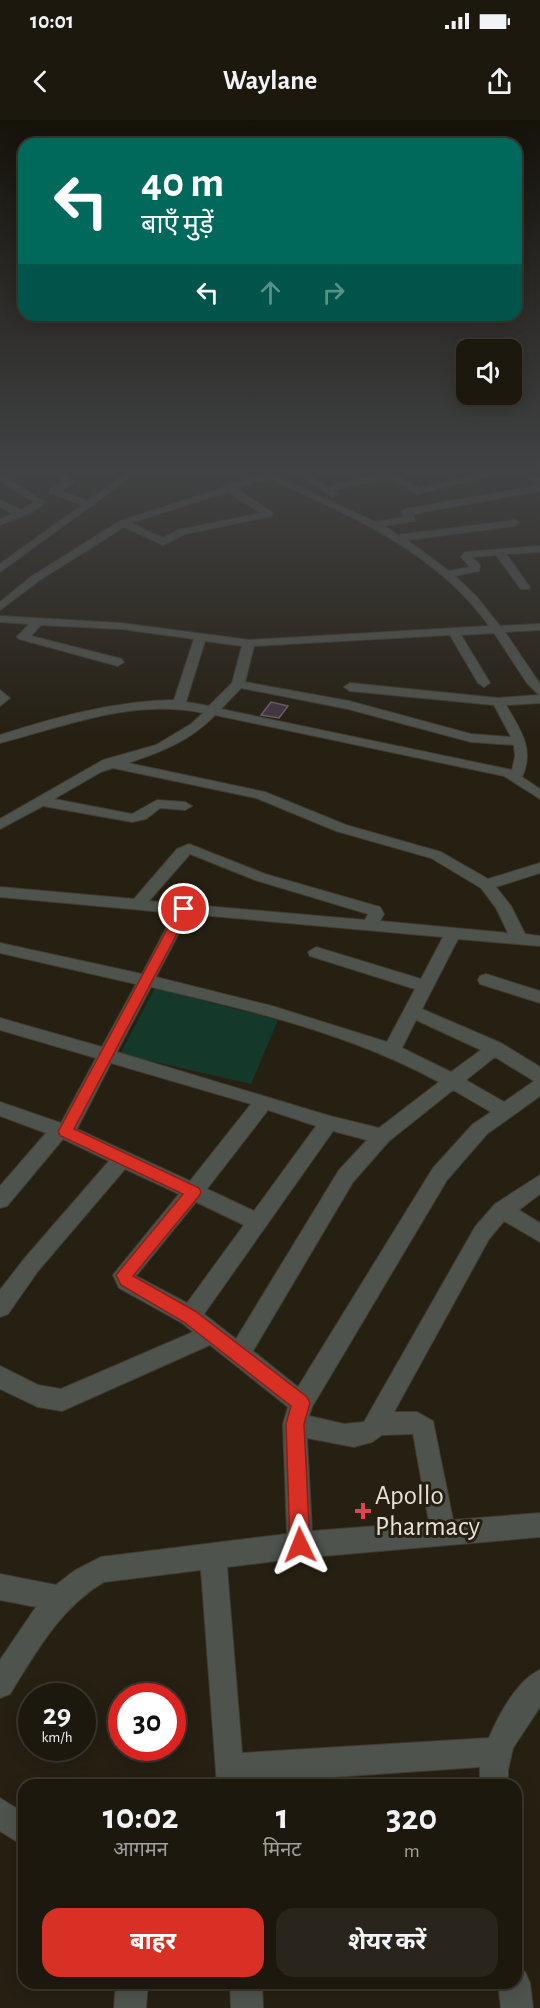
<!DOCTYPE html>
<html lang="hi">
<head>
<meta charset="utf-8">
<style>
	body { margin:0; font-family:"Alegreya Sans","Noto Sans Devanagari",sans-serif; background:#29251c; color:#f1f3f6; height:100vh; display:flex; flex-direction:column; font-size:22px; white-space:nowrap }
	* { box-sizing:border-box; margin:0 }
	p { font-size:20px; color:#a0a09e }
	.icon { flex:none; width:33px; height:33px; fill:none; stroke:currentColor; stroke-width:2; stroke-linecap:round; stroke-linejoin:round }
	.map { position:relative; flex:1; overflow:hidden }
	.drawer { position:absolute; left:18px; top:1659px; width:504px; height:210px; display:flex; flex-direction:column; background:#1c180e; border-radius:18px; box-shadow:0 3px 15px #0003,0 0 0 2px #3a372e }
	.drawer>* { flex:none }
	.top-card { position:absolute; left:18px; top:18px; width:504px; height:183px; border-radius:18px; box-shadow:0 3px 15px #0003,0 0 0 2px #3a372e; background:#00695c; color:#fff; overflow:hidden }
	.fabs { position:absolute; left:456px; top:219px; display:grid; gap:12px }
	.fabs a { display:grid; place-items:center; width:66px; height:66px; border-radius:12px; background:#1c180e; box-shadow:0 3px 15px #0003,0 0 0 2px #3a372e; font-size:30px }
	.speed { position:absolute; left:18px; top:1563px; display:flex; gap:12px; font-size:30px; font-weight:700; text-align:center }
	.speed>* { display:grid; place-content:center; width:78px; height:78px; border-radius:50%; background:#1c180e; box-shadow:0 3px 15px #0003,0 0 0 2px #3a372e; line-height:1 }
	.speed small { font-size:15px; font-weight:400 }
	.speed .limit { border:9px solid #d22; background:#fff; color:#111 }
	.pin { position:absolute; display:grid; place-items:center; width:51px; height:51px; color:#fff; margin:-26px; border:3px solid #fff; border-radius:50%; box-shadow:0 2px 6px #0007 }
	.me { position:absolute; width:66px; margin:-33px; rotate:358deg; stroke-linejoin:round; filter:drop-shadow(0 0 4px #0008) }
	.turn { display:flex; align-items:center; gap:21px; height:126px; padding:0 24px; font-size:27px }
	.turn .icon { width:78px; height:78px; stroke-width:2.5 }
	.turn b { display:block; font-size:42px; line-height:51px }
	.lanes { display:flex; align-items:center; height:57px; padding:0 24px; background:#0003; justify-content:center; gap:30px; direction:ltr }
	.lanes .off { opacity:.35 }
	.eta { display:flex; justify-content:space-evenly; align-items:center; height:102px; text-align:center }
	.eta b { font-size:36px; font-weight:700; line-height:42px }
	.cta { display:flex; gap:12px; margin-top:auto; padding:12px 24px }
	.cta a { flex:1; height:69px; border-radius:18px; background:#d93025; color:#fff; font-size:24px; font-weight:700; line-height:69px; text-align:center }
	.cta a+a { background:#29251c; color:#f1f3f6 }
	.status { display:flex; justify-content:space-between; align-items:center; height:42px; padding:0 30px; background:#1c180e; direction:ltr }
	.status svg { height:16px; fill:currentColor }
	header { display:flex; justify-content:space-between; align-items:center; height:78px; padding:0 24px; background:#1c180e; font-size:27px; font-weight:700 }
	.map>svg:first-child { display:block }
	.green { fill:#14392a }
	.building { fill:#42353f; stroke:#6c5e69; stroke-width:1.5 }
	.lines { fill:none; stroke-linecap:round; stroke-linejoin:round }
	.minor-casing { stroke:#413b2f; stroke-width:2 }
	.minor { fill:#4f534d; fill-rule:evenodd }
	.route { fill:#d93025; stroke:#8d1f18; stroke-width:1.5 }
	.health-dot { fill:#e0444e; stroke:#262013; stroke-width:2 }
	.labels { text-anchor:middle; dominant-baseline:central; stroke-width:6; stroke-linejoin:round; paint-order:stroke }
	.near-poi-label { font-size:27px; fill:#e5e1d8; stroke:#262013; text-anchor:start }
</style>
</head>
<body>
<div class="status"><b>10:01</b><svg viewBox="0 0 49 12"><path d="M0 12V9h3v3zM5 12V6h3v6zM10 12V3h3v9zM15 12V0h3v12zM26 1h20v11H26zM47 4h2v5h-2z"/></svg></div>
<header><svg class="icon" aria-label="back" viewBox="0 0 24 24"><path d="M15 5l-7 7 7 7"/></svg>Waylane<svg class="icon" aria-label="share" viewBox="0 0 24 24"><path d="M12 15V3M7 8l5-5 5 5M5 13v7h14v-7"/></svg></header>
<div class="map">
<svg width="540" height="1888" viewBox="0 0 540 1888">
	<rect width="100%" height="100%" fill="#262013"/>
	<path class="green" d="M155 868 278 900 251 964 120 934Z"/>
	<path class="building" d="M271 582 288 586 279 598 261 595Z"/>
	<g class="lines">
		<g class="minor-casing">
			<g id="minor">
				<path d="M51 351H61L75 363 61 371 88 381 129 351H139L0 452V444L82 385 50 373V369L64 362Z"/>
				<path d="M264 351H274L272 354 375 402 405 397 401 392 406 389 540 365V371L413 394 415 401 384 406 398 415 515 400 520 403 515 406 407 420 449 451 470 447 461 437 465 432 540 426V432L506 434 530 467 529 469H521L496 435 472 437 480 445 479 451 455 456 477 477 500 506 540 504V510L505 512 540 564V583L506 585C520 609 535 629 522 657L540 669V679L504 656 215 595C190 621 161 632 128 643L265 672 346 705 441 732 488 759 540 743V753L496 767 511 786 525 814 540 816V826L458 819 422 889 501 923 540 947V976L487 1014 447 1060 312 1287 309 1296 344 1304 364 1302 475 1107 495 1084 540 1055V1074L519 1090 540 1103V1122L504 1101 489 1119 394 1292H417L433 1301 453 1400 540 1393V1417L300 1438 227 1447 242 1633 489 1618C498 1596 517 1560 540 1550V1587L513 1628 508 1650V1665H480V1647L217 1665 201 1450 104 1462C60 1488 36 1532 10 1574L0 1578V1540L36 1487 0 1480V1454L56 1465 74 1451 101 1437 287 1414 283 1304 288 1287 210 1225 62 1291 38 1287 0 1269V1246L38 1265 61 1269 193 1212 182 1203 119 1168 113 1155 179 1074 125 1049 38 1151 8 1194 0 1197V1170L24 1139 109 1041 63 1019 7 1086 0 1088V1066L46 1013 0 996V982L61 1003 96 938 0 910V898L102 927 136 864 0 833V823L142 854 174 793 0 777V767L134 779 177 729 189 724 265 754 380 787 384 794 380 801 508 813 496 788 481 768 431 738 336 711 256 678 113 648 101 652 54 679 132 694 157 680 185 682 192 686 185 690 160 688 146 699 132 702 43 686 0 709V699L103 640 156 625 191 604 203 593C133 578 66 606 0 623V615C56 597 115 581 174 580L194 519 121 509 41 505 31 516 122 539 124 542 118 546 19 519 17 517 29 504 0 502V496L121 503 249 520 489 506C436 431 348 394 267 358L237 369 272 392V396L185 414 163 425 124 407 40 460 0 490V482L32 456 120 401 223 368 224 365 257 357ZM228 372 261 393 178 410 163 418 131 403ZM494 513 527 563 539 575 498 578 350 563 344 567 350 571 494 585 511 617 471 614 349 581 245 562 254 526 450 515 478 563 484 567 490 563 461 515ZM205 521 242 526 232 563 209 586 186 582ZM241 568 348 589 471 622 514 625 515 636 512 650 221 589ZM190 734 255 760 368 794 365 800 149 781ZM189 794 443 817 421 859 316 827 308 832 310 836 415 869 387 922 272 886 156 857ZM151 867C249 890 349 913 439 962L379 1008 330 996 117 932ZM416 900 481 930 451 952 402 928ZM495 937 534 961 504 982 466 960ZM111 943 251 984 190 1061 77 1009ZM453 970 491 992 473 1004 433 1048 298 1267 253 1231 353 1062 389 1021ZM268 990 316 1006 254 1091 207 1069ZM333 1011 367 1020 339 1050 236 1219 204 1194ZM196 1082 244 1105 187 1183 136 1156ZM413 1314 429 1402 312 1411 307 1318 354 1327 372 1322 382 1315Z"/>
				<path d="M295 351H305L327 366 381 354 378 351H389L419 368 492 351H508L418 374 388 358 333 370 337 374 332 377Z"/>
				<path d="M514 351H525L540 358V365Z"/>
				<path d="M0 354 3 355 45 382 33 392 0 405V399L12 394 0 387V380L21 390 34 382 0 361Z"/>
				<path d="M0 570 10 578 0 586Z"/>
				<path d="M486 854 540 871V883L480 864 478 860 480 856Z"/>
				<path d="M0 1678 24 1693V1726L0 1711Z"/>
				<path d="M516 1848 525 1852 530 1863 533 1888H501L498 1863H516Z"/>
				<path d="M116 1863H148L146 1888H114Z"/>
				<path d="M230 1863H262L263 1888H231Z"/>
			</g>
		</g>
		<use href="#minor" class="minor"/>
	</g>
	<linearGradient id="sky" x2="0" y2="1"><stop stop-color="#15120a"/><stop offset="0.57" stop-color="#414244"/><stop offset="1" stop-color="#414244" stop-opacity="0"/></linearGradient>
	<rect width="540" height="615" fill="url(#sky)"/>
	<path class="route" d="M184 785 190 789 74 1009 199 1068 201 1072 199 1076 133 1156 195 1191 307 1277 310 1283 304 1304 310 1425 307 1432 300 1435 293 1432 290 1425 286 1304 291 1286 184 1202 121 1165 116 1155 183 1074 61 1016 58 1012 178 789Z"/>
	<path class="health-dot" d="M360 1382h6v6h6v6h-6v6h-6v-6h-6v-6h6z"/>
	<g class="labels">
		<g class="near-poi-label">
			<text x="375" y="1375">Apollo<tspan x="375" dy="31">Pharmacy</tspan></text>
		</g>
	</g>
</svg>
<div class="fabs">
<a><svg class="icon" aria-label="sound" viewBox="0 0 24 24"><path d="M4 9h4l5-4v14l-5-4H4zM17 9q2 3 0 6"/></svg></a>
</div>
<div class="speed"><div>29<small>km/h</small></div><div class="limit">30</div></div>
<div class="pin" style="left:184px;top:789px;background:#d93025"><svg class="icon" aria-label="arrive" viewBox="0 0 24 24"><path d="M6 21V4h12l-3 4 3 4H6"/></svg></div>
<svg class="me" style="left:300px;top:1425px" viewBox="-20 -20 40 40"><path d="M0-17L14 15 0 8-14 15z" fill="#d93025" stroke="#fff" stroke-width="4"/></svg>
<div class="top-card">
<div class="turn"><svg class="icon" aria-label="left" viewBox="0 0 24 24"><path d="M17 20v-9H6M10 6l-5 5 5 5"/></svg><div><b>40 m</b>बाएँ मुड़ें</div></div>
<div class="lanes"><svg class="icon" aria-label="left" viewBox="0 0 24 24"><path d="M17 20v-9H6M10 6l-5 5 5 5"/></svg><svg class="icon off" aria-label="ahead" viewBox="0 0 24 24"><path d="M12 20V5M6 11l6-6 6 6"/></svg><svg class="icon off" aria-label="right" viewBox="0 0 24 24"><path d="M7 20v-9h11M14 6l5 5-5 5"/></svg></div>
</div>
<section class="drawer">
<div class="eta">
<div><b>10:02</b><p>आगमन</p></div>
<div><b>1</b><p>मिनट</p></div>
<div><b>320</b><p>m</p></div>
</div>
<div class="cta"><a>बाहर</a><a>शेयर करें</a></div>
</section>
</div>
</body>
</html>
